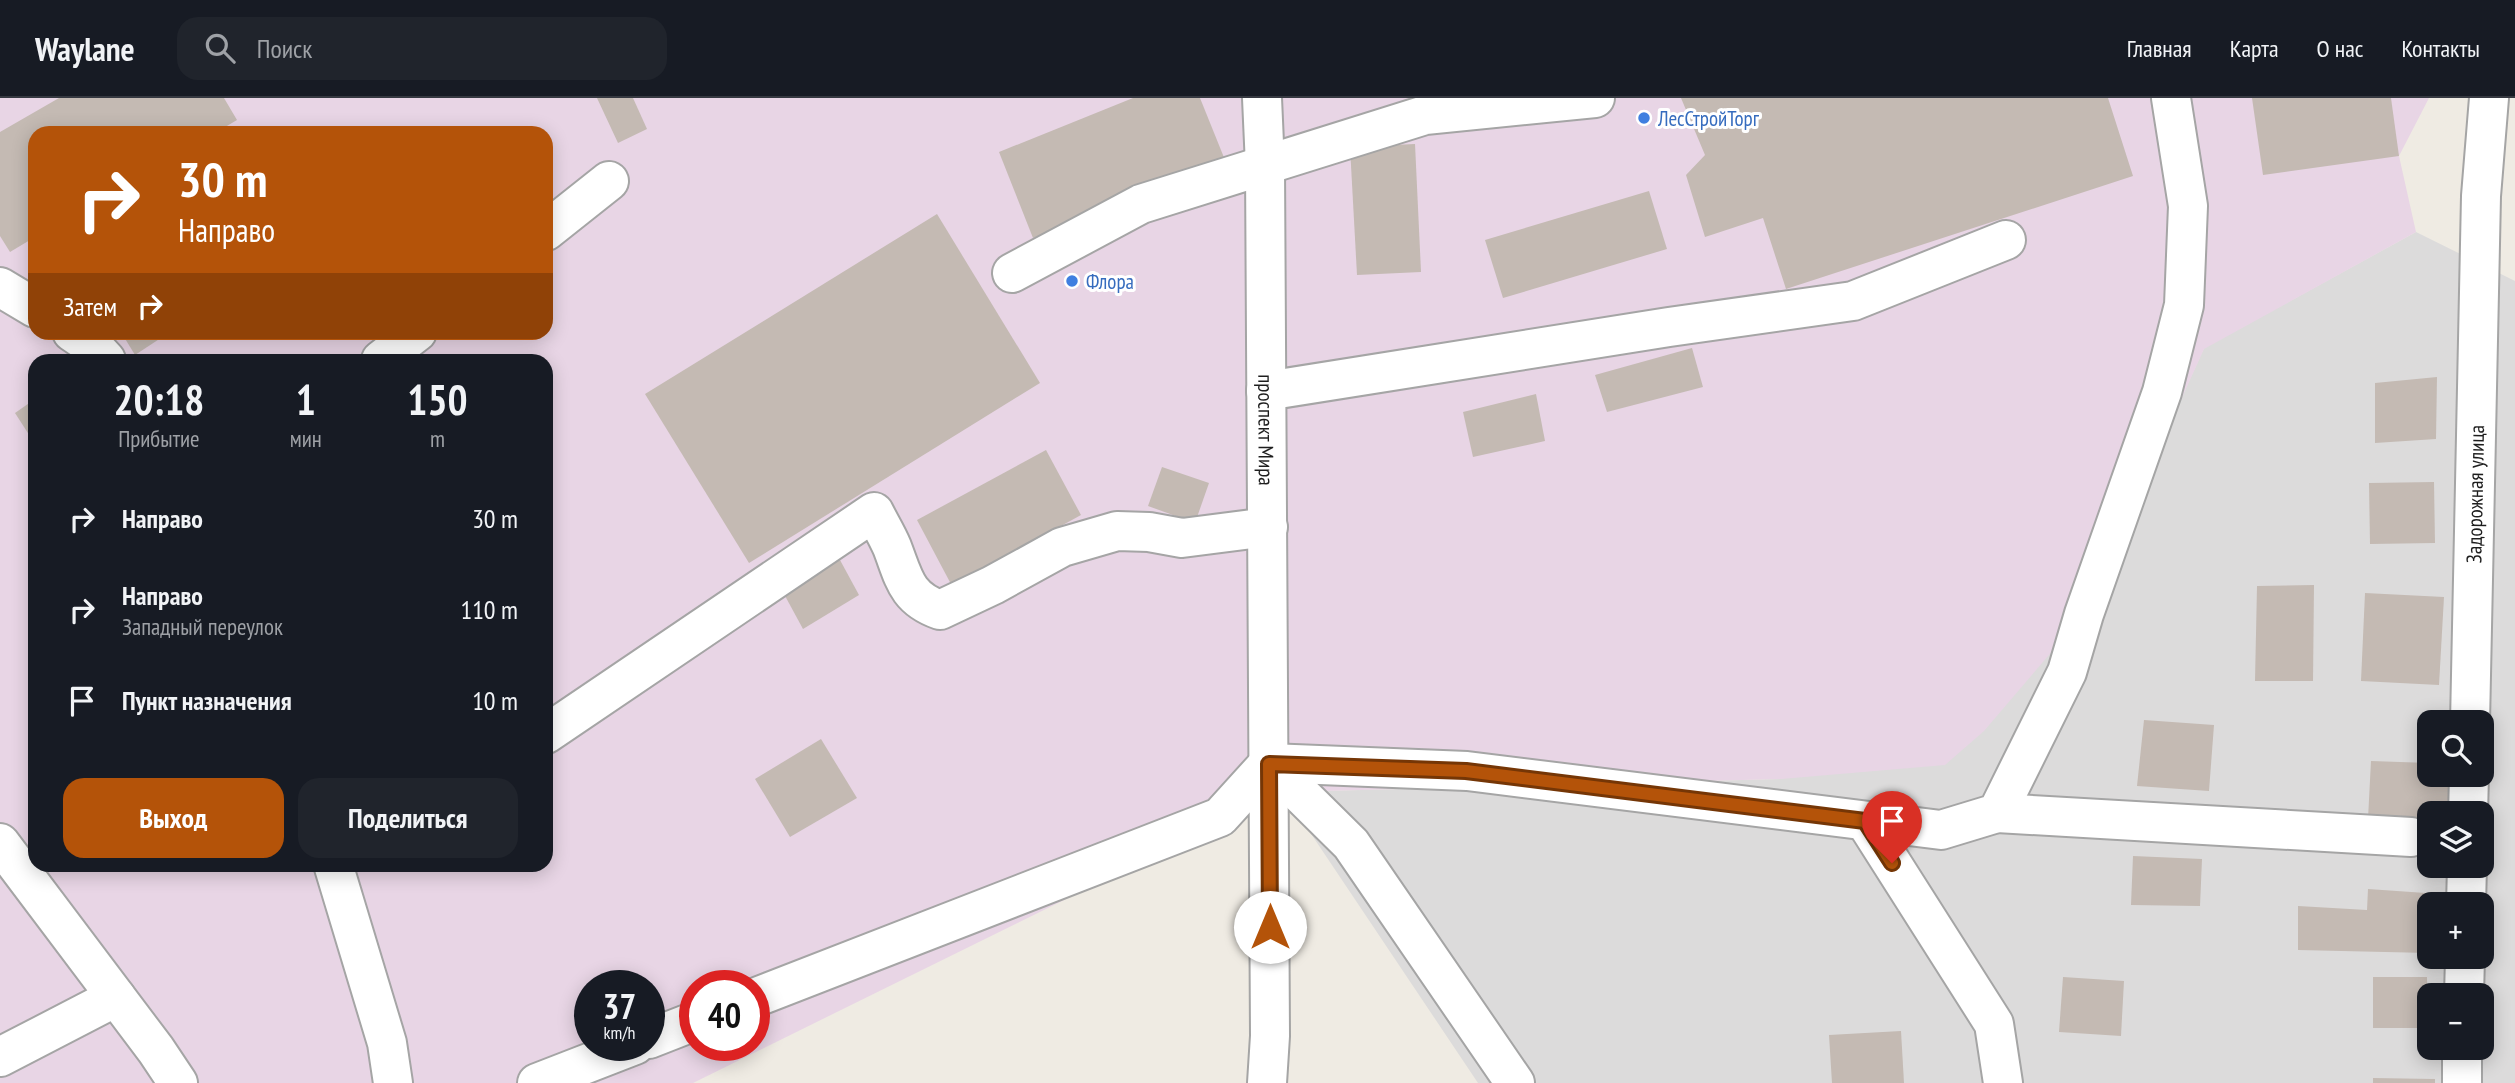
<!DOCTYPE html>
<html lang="ru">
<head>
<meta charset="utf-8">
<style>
	body { margin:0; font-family:"PT Sans Narrow",sans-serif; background:#20242c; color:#f1f3f6; height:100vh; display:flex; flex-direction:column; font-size:26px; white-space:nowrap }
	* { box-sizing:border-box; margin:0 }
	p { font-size:23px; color:#9ea1a6 }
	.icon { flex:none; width:38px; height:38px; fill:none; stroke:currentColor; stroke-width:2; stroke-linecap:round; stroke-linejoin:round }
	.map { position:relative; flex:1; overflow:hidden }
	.panel { position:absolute; left:28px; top:256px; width:525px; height:518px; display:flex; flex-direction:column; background:#171b24; border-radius:21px; box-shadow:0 4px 18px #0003 }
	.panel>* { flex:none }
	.banner { position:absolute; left:28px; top:28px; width:525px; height:214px; border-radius:21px; box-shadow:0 4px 18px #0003; background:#b45309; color:#fff; overflow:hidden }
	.buttons { position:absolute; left:2417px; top:612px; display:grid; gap:14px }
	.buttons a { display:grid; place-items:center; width:77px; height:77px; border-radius:14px; background:#171b24; box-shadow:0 4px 18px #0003; font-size:35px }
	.speed { position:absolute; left:574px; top:872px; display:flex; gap:14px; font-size:35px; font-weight:700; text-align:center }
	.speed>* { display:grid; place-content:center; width:91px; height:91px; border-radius:50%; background:#171b24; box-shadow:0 4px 18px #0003; line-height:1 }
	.speed small { font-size:18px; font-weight:400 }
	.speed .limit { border:10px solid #d22; background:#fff; color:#111 }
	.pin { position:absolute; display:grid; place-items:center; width:60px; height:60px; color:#fff; margin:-72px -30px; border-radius:50% 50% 50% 0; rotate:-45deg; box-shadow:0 0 7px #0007 }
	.pin .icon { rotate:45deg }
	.me { position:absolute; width:77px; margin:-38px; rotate:0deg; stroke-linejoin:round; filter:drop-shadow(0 0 5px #0008) }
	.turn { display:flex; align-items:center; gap:24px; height:147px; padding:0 35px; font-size:32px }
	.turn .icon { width:91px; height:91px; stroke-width:2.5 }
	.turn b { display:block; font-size:49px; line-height:60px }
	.then { display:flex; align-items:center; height:66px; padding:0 35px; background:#0003; gap:14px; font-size:26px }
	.eta { display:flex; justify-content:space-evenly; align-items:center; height:119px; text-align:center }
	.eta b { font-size:42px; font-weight:800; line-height:49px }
	.cta { display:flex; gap:14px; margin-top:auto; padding:14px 35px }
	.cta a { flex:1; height:80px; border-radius:21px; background:#b45309; color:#fff; font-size:28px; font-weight:800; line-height:80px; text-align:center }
	.cta a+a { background:#20242c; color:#f1f3f6 }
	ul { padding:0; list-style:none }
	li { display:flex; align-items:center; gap:21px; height:91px; padding:0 35px }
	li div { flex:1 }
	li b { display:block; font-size:26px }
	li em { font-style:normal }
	header { display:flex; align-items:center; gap:42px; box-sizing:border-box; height:98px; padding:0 35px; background:#171b24; border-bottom:2px solid #363941 }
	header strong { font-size:33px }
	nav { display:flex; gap:38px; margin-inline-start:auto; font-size:24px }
	.search { width:490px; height:63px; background:#20242c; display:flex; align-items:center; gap:18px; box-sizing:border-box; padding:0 24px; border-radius:21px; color:#9ea1a6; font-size:26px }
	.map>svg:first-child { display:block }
	.residential { fill:#dcdbdb; fill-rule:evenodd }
	.industrial { fill:#e8d5e5; fill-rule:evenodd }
	.building { fill:#c4bab3 }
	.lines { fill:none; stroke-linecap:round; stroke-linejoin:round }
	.minor-casing { stroke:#a5a5a5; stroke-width:42 }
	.minor { stroke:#fff; stroke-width:38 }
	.route-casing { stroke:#753606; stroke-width:18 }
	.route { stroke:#b45309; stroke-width:12 }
	.shop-dot { fill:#3f7fe0; stroke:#fff; stroke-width:2.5 }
	.labels { text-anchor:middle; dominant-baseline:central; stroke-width:6; stroke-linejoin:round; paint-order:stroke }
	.shop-label { font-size:21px; fill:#366cbe; stroke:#fff; text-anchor:start }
	.street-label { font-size:21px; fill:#1e1e1e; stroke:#fff }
</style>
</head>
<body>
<header>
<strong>Waylane</strong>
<div class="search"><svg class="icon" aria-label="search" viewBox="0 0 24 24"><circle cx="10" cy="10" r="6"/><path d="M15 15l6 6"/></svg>Поиск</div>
<nav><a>Главная</a><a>Карта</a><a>О нас</a><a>Контакты</a></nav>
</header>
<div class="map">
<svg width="2515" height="985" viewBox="0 0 2515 985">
	<rect width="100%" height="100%" fill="#efebe3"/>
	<path class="residential" d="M2416 134 2515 183V985H1478L1283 694 1781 681 2084 516 2204 250ZM2429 625H2482V677H2429ZM2429 716H2482V768H2429ZM2429 807H2482V859H2429ZM2429 898H2482V950H2429Z"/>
	<path class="industrial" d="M0 0H2429L2399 58 2416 134 2204 251 2084 516 1984 633 1945 667 1781 681 1283 694 693 985H0ZM35 35H546V234H35ZM35 262H546V766H35ZM590 887H649V947H590ZM695 887H754V947H695Z"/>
	<g class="building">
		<path d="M59 0H224L237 22 215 35H35V139L10 154 0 138V34Z"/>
		<path d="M597 0H633L647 31 618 45Z"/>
		<path d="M1133 0H1200L1225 62 1033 140 999 54Z"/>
		<path d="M1681 0H2108L2133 78 1786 191 1763 120 1705 139 1686 77 1705 57Z"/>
		<path d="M2252 0H2391L2399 58 2263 77Z"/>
		<path d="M1415 46 1421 174 1357 177 1350 49Z"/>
		<path d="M1649 93 1667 151 1503 200 1485 142Z"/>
		<path d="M937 116 1040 285 749 465 645 296Z"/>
		<path d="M121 234H170L135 257Z"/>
		<path d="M1692 250 1703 289 1607 314 1595 277Z"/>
		<path d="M2437 279 2436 341 2375 345V285Z"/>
		<path d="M1536 296 1545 343 1473 359 1463 314Z"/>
		<path d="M35 301V346L15 315Z"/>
		<path d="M1046 352 1081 417 952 488 917 422Z"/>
		<path d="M1162 369 1209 385 1195 425 1148 408Z"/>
		<path d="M2434 384 2435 445 2370 446 2369 385Z"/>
		<path d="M840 462 859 497 803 531 784 496Z"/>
		<path d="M2314 487 2313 583H2255L2257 488Z"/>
		<path d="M2365 495 2444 499 2439 587 2361 583Z"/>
		<path d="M2144 622 2214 627 2209 693 2137 688Z"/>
		<path d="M821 641 857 700 790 739 755 681Z"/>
		<path d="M2371 663 2429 665V677H2451L2449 716H2429V723L2368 721Z"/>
		<path d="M2133 758 2202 761 2200 808 2131 807Z"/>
		<path d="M2368 791 2440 796 2439 807H2429V855L2298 852V808L2367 812Z"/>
		<path d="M2063 879 2124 883 2121 938 2059 934Z"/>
		<path d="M2373 879H2427L2428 930H2373Z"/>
		<path d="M1901 933 1904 985H1832L1829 937Z"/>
		<path d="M2373 980 2435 981V985H2373Z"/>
	</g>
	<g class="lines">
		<g class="minor-casing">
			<g id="minor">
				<path id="s1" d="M1262 0 1265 68 1270 938 1267 985"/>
				<path d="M546 133 609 83"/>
				<path d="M1012 175 1141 106 1425 17 1595 0"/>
				<path d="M0 189 35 210"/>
				<path d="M72 234 94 249 106 262"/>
				<path d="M381 262 417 234"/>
				<path d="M1266 293 1669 229 1853 203 2006 142"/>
				<path id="s2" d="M2470 625 2481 98 2489 0"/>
				<path d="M546 636 874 414C880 426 887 437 892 449 904 480 906 500 940 512L993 487 1062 449 1117 433 1149 434 1182 440 1268 429"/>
				<path d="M1269 665 1351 746 1515 985"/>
				<path d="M1997 715 2411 739"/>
				<path d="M2468 716 2469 677"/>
				<path d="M1865 723 1994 926 2003 985"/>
				<path d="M0 745 156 952 178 985"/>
				<path d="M333 766 387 945 393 985"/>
				<path d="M2466 807 2467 768"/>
				<path d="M2464 898 2465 859"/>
				<path d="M754 900 1220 719 1269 665 1467 673 1941 732 1997 715 2067 574 2084 516 2162 294 2184 207 2188 108 2171 0"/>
				<path d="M649 941 695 923"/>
				<path d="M0 959 116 899"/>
				<path d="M537 985 635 947"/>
				<path d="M2462 985V950"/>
			</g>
		</g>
		<use href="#minor" class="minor"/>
	</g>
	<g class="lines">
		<g class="route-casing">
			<path id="route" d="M1270 829 1269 666 1466 673 1865 723 1892 765"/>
		</g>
		<use href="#route" class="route"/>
	</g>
	<g class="shop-dot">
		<circle cx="1644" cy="20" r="7"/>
		<circle cx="1072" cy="183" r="7"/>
	</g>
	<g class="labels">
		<g class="shop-label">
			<text x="1658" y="20">ЛесСтройТорг</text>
			<text x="1086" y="183">Флора</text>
		</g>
		<g class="street-label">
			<text stroke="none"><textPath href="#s1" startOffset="332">проспект Мира</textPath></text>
			<text stroke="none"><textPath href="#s2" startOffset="229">Задорожная улица</textPath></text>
		</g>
	</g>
</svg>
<div class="buttons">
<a><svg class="icon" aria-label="search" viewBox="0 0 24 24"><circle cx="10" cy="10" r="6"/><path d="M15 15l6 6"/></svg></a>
<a><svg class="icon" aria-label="layers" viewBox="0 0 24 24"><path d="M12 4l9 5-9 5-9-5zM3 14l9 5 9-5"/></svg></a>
<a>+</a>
<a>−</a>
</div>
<div class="speed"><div>37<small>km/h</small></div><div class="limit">40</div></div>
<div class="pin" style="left:1892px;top:765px;background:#d93025"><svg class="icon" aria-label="arrive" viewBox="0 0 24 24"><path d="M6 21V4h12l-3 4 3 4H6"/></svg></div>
<svg class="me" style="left:1270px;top:829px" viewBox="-20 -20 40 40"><circle r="19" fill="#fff"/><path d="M0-13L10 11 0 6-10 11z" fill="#b45309"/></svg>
<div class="banner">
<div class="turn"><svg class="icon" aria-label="right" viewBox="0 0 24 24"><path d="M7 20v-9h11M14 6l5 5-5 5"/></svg><div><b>30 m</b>Направо</div></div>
<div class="then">Затем<svg class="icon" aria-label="right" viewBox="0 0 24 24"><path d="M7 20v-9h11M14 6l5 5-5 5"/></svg></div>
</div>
<section class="panel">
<div class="eta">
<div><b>20:18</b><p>Прибытие</p></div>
<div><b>1</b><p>мин</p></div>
<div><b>150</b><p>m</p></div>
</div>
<ul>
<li><svg class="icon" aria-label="right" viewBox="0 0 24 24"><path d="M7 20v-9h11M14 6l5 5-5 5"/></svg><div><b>Направо</b></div><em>30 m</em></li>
<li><svg class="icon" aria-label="right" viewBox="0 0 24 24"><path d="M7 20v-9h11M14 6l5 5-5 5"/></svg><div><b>Направо</b><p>Западный переулок</p></div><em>110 m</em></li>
<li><svg class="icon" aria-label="arrive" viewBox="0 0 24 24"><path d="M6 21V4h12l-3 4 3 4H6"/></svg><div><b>Пункт назначения</b></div><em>10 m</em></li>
</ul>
<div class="cta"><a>Выход</a><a>Поделиться</a></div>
</section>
</div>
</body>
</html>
